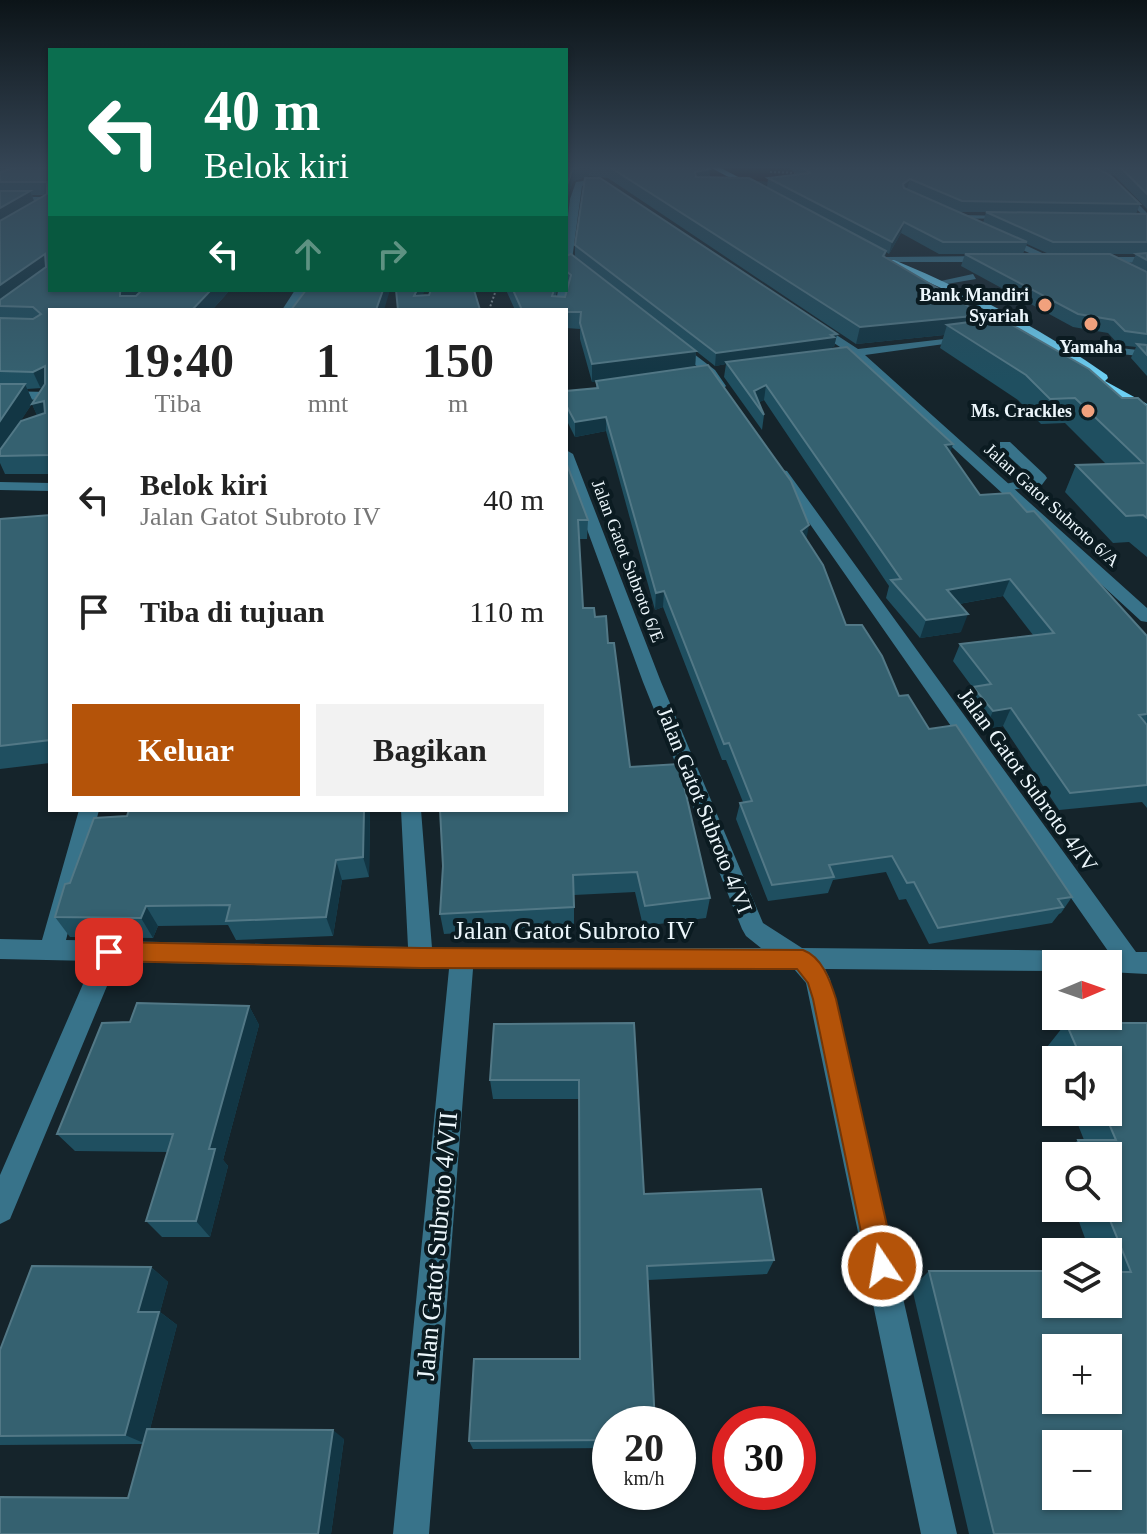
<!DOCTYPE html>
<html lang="id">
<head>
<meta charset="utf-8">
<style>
	body { margin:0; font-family:"Times New Roman",serif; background:#f2f2f2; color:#222; height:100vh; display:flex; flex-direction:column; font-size:30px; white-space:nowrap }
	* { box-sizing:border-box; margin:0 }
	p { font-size:26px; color:#767676 }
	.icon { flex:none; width:44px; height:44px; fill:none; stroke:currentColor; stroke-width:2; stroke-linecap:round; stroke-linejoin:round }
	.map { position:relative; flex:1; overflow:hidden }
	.details { position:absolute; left:48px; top:308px; width:520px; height:504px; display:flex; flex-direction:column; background:#fff; border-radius:0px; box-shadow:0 2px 6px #0004 }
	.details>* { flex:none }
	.hud { position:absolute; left:48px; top:48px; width:520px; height:244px; border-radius:0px; box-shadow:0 2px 6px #0004; background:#0b6e4f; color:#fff; overflow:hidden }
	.needle { width:52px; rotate:88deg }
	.buttons { position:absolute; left:1042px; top:950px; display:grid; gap:16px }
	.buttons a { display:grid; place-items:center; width:80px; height:80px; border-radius:0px; background:#fff; box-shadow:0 2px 6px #0004; font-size:40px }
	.speed { position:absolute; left:592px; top:1406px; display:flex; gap:16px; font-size:40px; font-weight:700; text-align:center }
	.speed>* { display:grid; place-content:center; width:104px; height:104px; border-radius:50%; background:#fff; box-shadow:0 2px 6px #0004; line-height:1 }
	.speed small { font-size:20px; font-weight:400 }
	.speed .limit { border:12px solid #d22; background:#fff; color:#111 }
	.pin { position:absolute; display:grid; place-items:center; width:68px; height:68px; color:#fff; margin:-34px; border-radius:16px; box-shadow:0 4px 12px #0006 }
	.me { position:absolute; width:88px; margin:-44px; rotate:348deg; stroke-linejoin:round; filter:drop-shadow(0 0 6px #0008) }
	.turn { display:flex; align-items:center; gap:28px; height:168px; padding:0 24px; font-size:36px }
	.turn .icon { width:104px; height:104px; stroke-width:2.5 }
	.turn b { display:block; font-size:56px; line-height:68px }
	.lanes { display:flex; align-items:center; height:76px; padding:0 24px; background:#0003; justify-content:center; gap:40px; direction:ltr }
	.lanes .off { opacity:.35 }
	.eta { display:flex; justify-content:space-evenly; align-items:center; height:136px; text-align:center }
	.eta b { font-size:48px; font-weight:800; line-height:56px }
	.primary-button { display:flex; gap:16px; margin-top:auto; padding:16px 24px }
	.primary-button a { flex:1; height:92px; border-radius:0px; background:#b45309; color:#fff; font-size:32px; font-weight:800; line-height:92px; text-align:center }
	.primary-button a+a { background:#f2f2f2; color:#222 }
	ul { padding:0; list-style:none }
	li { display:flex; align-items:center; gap:24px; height:112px; padding:0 24px }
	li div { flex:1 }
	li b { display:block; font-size:30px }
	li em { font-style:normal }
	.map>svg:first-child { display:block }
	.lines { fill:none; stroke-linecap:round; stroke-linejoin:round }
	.river { fill:#1b0100; fill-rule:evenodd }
	.path { stroke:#828f95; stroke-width:2; stroke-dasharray:2 2; stroke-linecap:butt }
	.service { fill:#38738a; fill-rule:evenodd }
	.minor { fill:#38738a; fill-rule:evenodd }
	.trunk { fill:#6dd0f4; fill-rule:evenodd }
	.wall { fill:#1f4f60; fill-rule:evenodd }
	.shaded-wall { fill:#123644 }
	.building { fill:#356170; stroke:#527886; stroke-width:2; fill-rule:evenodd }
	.route { fill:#b45309; stroke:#753606; stroke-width:2 }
	.poi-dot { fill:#f1a17d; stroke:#0b1b21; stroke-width:3 }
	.labels { text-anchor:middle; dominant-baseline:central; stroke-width:8; stroke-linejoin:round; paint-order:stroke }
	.far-poi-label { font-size:18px; font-weight:bold; fill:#ecf6fb; stroke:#0b1b21; text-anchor:end }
	.far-street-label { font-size:18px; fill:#ecf6fb; stroke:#0b1b21 }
	.street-label { font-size:22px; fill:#ecf6fb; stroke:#0b1b21 }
	.near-street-label { font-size:26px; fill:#ecf6fb; stroke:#0b1b21 }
</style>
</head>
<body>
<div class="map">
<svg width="1147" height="1534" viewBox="0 0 1147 1534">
	<rect width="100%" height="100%" fill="#15242b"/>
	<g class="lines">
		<path class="river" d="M665 166H742L791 170 825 166H882L871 173 791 184 676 173Z"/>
		<g class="path">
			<path d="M770 172 800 173"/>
			<path d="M489 310 496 290"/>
		</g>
		<g class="service">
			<path d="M973 274 976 279 941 285 936 282Z"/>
			<path d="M1000 442H1010L1045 475 1047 478 1041 486 1001 491V485L1032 478 1000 448Z"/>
		</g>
		<g class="minor">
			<path d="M597 179 612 187 608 189 593 183 582 186 571 267 566 270V231L570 199 576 182Z"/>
			<path d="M1116 187H1122L1147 213V220Z"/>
			<rect x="0" y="197" width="50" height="4"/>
			<path d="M958 215 1010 216 1014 218 955 219Z"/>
			<path d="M998 235H1004L1055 259 1047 261 998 239Z"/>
			<path d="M886 257 991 256 996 259 991 262H883Z"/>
			<path d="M1095 257H1147V263L1092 262Z"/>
			<path d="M566 288 568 290 565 310H555L558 290Z"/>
			<path d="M295 290H305L292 310H282Z"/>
			<path d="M810 323H818L858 349 970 336V340L966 341 865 355 1147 608V622L1141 621 853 356H843L841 354 846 351 810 327Z"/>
			<path d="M669 341H677L715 370 726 386 724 388H716L707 374 669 345Z"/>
			<path d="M1057 341 1147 351V357L1053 346 1052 344Z"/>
			<path d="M0 391 50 392V400L0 399Z"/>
			<path d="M566 450 573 454 661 682 763 923 802 948 1108 951 775 474 782 470 787 471 1136 952H1147V974L1108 972V964H1056V971L825 969 830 979 957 1534H921L806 983 794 969H473L429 1534H393L449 969 117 962 10 1219 0 1224V1175L93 961 0 959V939L42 940 79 810H99L66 940 408 947 401 810H421L432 948H761L746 936 742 929 643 682 566 472Z"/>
			<path d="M0 482 50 483V491L0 490Z"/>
		</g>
		<g class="trunk">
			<path d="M708 166H717L765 191 758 193Z"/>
			<path d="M886 260H894C969 291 1040 328 1107 375L1108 378 1105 381 1147 404V413L1082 379 1080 376 1086 372C1024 327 957 293 886 264Z"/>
		</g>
	</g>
	<g class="wall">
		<path d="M0 166H50V290H230L212 310H50V474H5L0 463ZM32 195H46L34 201ZM42 388 32 404 37 415 17 426 33 402 27 389Z"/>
		<path d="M566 166H706L710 177 767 188 768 178 797 175 787 166H1147V209L1115 176 1099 170 1140 204 1136 214H1147V376L1131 358 1136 347 1119 345 1108 333 1073 327 961 266 965 254H939L901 233 889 254 886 252 885 257 982 320 1122 398 1147 406V557L1129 542 1113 543 1065 492 1076 465 1106 464 1065 423 1041 424 1018 400 940 348 944 335 856 344 608 178 589 176 573 181 567 198 566 207ZM959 212H986L983 223ZM1027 244 1049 254H1023ZM1110 254H1136L1131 265Z"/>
		<path d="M575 245 837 334 834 347H832V349L951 453 980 495 1147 636V808L1142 802 1059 810 1003 726 985 729 965 705 973 688 953 661 960 644 1033 635 1003 596 959 604 961 632 920 638 886 598 889 586 764 400 759 402 764 415 762 430 724 377 726 364 715 366 696 351 695 367 806 538 846 625 899 696 929 729 1072 897 1061 913 1059 914 1052 923 929 944 906 899 899 900 886 872 833 880 828 893 768 901 736 819 740 803 743 802 726 760H722L663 607 655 610 606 431 575 437 566 419V391L596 388V381L592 382 580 339V329L566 328V310H515L506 290H557L556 296 565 297 568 287 566 286V256L674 334 575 256Z"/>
		<path d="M566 462 588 520 587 539H579L583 608 595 617 608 643 630 767 710 898 706 918 643 926 635 892 574 895V926L444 934 440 914 443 866Z"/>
		<path d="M50 515V763L0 769V519Z"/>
		<path d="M129 810H370L369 877 342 880 333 936 236 940 228 925 158 926 153 938 70 937 55 917 70 883 127 816Z"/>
		<path d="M249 1006 259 1025 223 1160 228 1166 210 1237H162L146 1221 168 1152 75 1151 57 1134 130 1022Z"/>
		<path d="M634 1023 644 1194 774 1260 767 1274 648 1280 610 1424V1448L473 1449 469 1441 579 1359V1099H493L490 1080Z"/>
		<path d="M1066 1023H1147V1534H969L912 1288 929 1271 1108 1304V1252H1090L1074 1208H1108V1156H1061L1078 1140H1084L1073 1112H1108V1060H1056V1070L1047 1047Z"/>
		<path d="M151 1267 168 1282 160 1312 177 1325 150 1429 344 1439 331 1534H0L128 1498 143 1444 0 1445V1350Z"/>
	</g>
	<g class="shaded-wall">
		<path d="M0 166H34L0 177Z"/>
		<path d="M583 166H590L589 176 573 181 567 198 566 207 567 185 573 168Z"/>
		<path d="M710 169 709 181 694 184 695 172Z"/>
		<path d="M910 179 907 189 901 194 903 184Z"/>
		<path d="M30 191 35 204 0 226V208Z"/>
		<path d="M904 222 901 233 889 254 892 242Z"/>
		<path d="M45 254 50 269 0 305V285Z"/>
		<path d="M123 290H143L126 308 120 296V292Z"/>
		<path d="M211 290H230L212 310H192Z"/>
		<path d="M383 290H390L384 310H376Z"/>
		<path d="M417 290H425L417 310 414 296Z"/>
		<path d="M983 315 978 331 947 325 944 335 856 344 860 327Z"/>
		<path d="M837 334 834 347H832V350L726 362V364L715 366 716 353Z"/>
		<path d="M696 351 695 368 592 382V364Z"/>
		<path d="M45 366 50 384 41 389 33 372Z"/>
		<path d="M25 384 33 402 0 453V421Z"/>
		<path d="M766 385 764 400 756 404 754 391Z"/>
		<path d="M44 401 50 415 40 422 32 404Z"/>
		<path d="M606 417V431L575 437V422Z"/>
		<path d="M953 444 948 460 945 445Z"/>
		<path d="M809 525 806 541 801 531Z"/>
		<path d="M1010 579 1003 596 941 607 947 590Z"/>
		<path d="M664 591 663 607 655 610 656 593Z"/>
		<path d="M968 614 961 632 920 638 926 620Z"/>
		<path d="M1011 708 1003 726 985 729 993 711Z"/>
		<path d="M364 810H370L369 877 363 857Z"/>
		<path d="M336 860 342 880 333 936 326 917Z"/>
		<path d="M146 906 158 926 153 938 141 918Z"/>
		<path d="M249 1006 259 1025 223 1160 228 1166 210 1237 196 1221 209 1149Z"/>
		<path d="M151 1267 168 1282 160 1312 177 1325 146 1444 125 1435 138 1312Z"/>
		<path d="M333 1430 344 1439 331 1534H318Z"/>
	</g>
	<g class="building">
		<path d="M21 166H50V290H123L120 292V296H136L142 290H211L192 310H50V455L0 456V450L21 421 45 413 44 401 32 404 45 384V366L33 372 0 371V318L33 319 41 314 33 307 0 306V300L46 267 45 254 0 285V221L47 194V182H0V172Z"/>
		<path d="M566 166H583L573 168 567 185 566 193Z"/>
		<path d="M605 166H706L710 169 695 172 696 177 749 178 886 251 883 256 983 315 860 327 608 166Z"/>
		<path d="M800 166H952L954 167 964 166H1092L1110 175 1140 204 962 201 910 179 903 184 904 188 1027 242H943L904 222 892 242 768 178 810 173Z"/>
		<path d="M1118 166H1147V194L1119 166Z"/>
		<path d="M585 178H600L837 334 831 335 834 337 716 353 575 245Z"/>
		<path d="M0 191H30L0 208Z"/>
		<path d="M986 212 1147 214V242H1053Z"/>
		<path d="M1147 253V260L1136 254Z"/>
		<path d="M571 254 696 351 592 364 580 323 581 312H566V310H522L513 290H554L552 296 565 297 571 275 566 271V256Z"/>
		<path d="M965 254H1110L1147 272V334L1125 331 1114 320 1078 314Z"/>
		<path d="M306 290H383L376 310H291Z"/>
		<path d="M396 290H417L414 296 429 295 431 290H474L480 310H398Z"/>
		<path d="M1000 318 1089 369 1122 398H1138L1147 406V518L1143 515 1126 516 1076 465 1143 463 1075 398 1050 399 1026 375 947 325Z"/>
		<path d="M1137 344 1147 345V355Z"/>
		<path d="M847 347 953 444 945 445 980 495 1010 493 1027 512 1034 511 1147 636V714L1139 715 1147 725V785L1070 793 1011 708 993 711 973 687 991 684 960 644 1054 633 1010 579 947 590 968 614 926 620 891 580 901 579 766 385 754 391 764 415 726 362Z"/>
		<path d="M708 365 791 481 809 525 801 531 823 565 846 625H862L882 656 899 696 908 695 929 729 956 725 1072 897 1058 899 1063 907 938 928 914 882 907 883 892 856 829 865 834 877 772 885 740 803 752 801 729 743 724 744 664 591 656 593 606 417 575 422 566 405V391L598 388 596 381Z"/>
		<path d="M0 384H25L0 421Z"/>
		<path d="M566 462 588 520H578L583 608H594L595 617 606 616 608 643H614L630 767 679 764 710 898 645 906 637 872 573 875 574 907 440 914 443 866 440 810H566Z"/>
		<path d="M50 515V740L0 746V519Z"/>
		<path d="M129 810H364L363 857 336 860 326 917 226 921 230 905 146 906 141 918 55 917 65 884 70 883 94 818 127 816Z"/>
		<path d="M137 1003 249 1006 209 1149H215L196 1221H146L173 1134H57L102 1023 130 1022Z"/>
		<path d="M634 1023 644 1194 761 1189 774 1260 647 1266 655 1424H610V1440L469 1441 474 1359H580L579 1080H490L494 1024Z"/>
		<path d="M1066 1023H1147V1534H994L929 1271H1056V1304H1108V1272H1131L1105 1208H1108V1156H1085L1078 1140H1116L1104 1112H1108V1060H1082ZM1056 1348H1108V1400H1056ZM1056 1444H1108V1496H1056Z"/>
		<path d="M32 1266 151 1267 138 1312H159L125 1435 0 1436V1350Z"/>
		<path d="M147 1429 333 1430 318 1534H0V1497L128 1498Z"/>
	</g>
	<linearGradient id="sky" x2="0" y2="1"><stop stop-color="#0c1418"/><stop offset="0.44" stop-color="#354555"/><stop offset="1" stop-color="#354555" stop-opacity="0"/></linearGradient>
	<rect width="1147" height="380" fill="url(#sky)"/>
	<path class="route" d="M109 942 421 948 803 950C822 957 830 980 836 999L896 1266 892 1276 882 1280 872 1276 868 1266 813 999 808 983 797 969 421 968 109 961 101 958 98 952 101 945Z"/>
	<g class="poi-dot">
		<circle cx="1045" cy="305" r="8"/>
		<circle cx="1091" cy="324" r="8"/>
		<circle cx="1088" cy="411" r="8"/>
	</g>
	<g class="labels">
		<g class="far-poi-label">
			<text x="1029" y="295">Bank Mandiri<tspan x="1029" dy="21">Syariah</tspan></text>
			<text x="1091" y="347" text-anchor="middle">Yamaha</text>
			<text x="1072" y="411">Ms. Crackles</text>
		</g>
		<g class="far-street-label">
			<text transform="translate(1052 505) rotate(42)">Jalan Gatot Subroto 6/A</text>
			<text transform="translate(628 561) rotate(69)">Jalan Gatot Subroto 6/E</text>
		</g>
		<g class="street-label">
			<text transform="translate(1028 780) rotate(54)">Jalan Gatot Subroto 4/IV</text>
			<text transform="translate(705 810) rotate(68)">Jalan Gatot Subroto 4/VI</text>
		</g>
		<g class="near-street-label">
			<text x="574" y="930">Jalan Gatot Subroto IV</text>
			<text transform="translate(437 1246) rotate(-85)">Jalan Gatot Subroto 4/VII</text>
		</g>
	</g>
</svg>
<div class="buttons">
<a><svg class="needle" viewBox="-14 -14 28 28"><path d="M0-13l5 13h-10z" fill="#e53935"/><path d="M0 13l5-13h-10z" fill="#767676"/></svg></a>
<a><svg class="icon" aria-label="sound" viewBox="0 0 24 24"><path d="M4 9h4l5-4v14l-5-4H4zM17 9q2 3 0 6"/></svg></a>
<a><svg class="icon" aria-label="search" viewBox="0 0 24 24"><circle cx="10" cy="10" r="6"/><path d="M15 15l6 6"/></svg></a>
<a><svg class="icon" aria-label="layers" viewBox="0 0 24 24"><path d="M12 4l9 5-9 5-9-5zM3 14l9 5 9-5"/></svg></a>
<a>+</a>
<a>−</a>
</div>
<div class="speed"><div>20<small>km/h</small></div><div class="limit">30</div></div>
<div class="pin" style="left:109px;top:952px;background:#d93025"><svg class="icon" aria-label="arrive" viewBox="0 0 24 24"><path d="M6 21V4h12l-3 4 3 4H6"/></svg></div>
<svg class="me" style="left:882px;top:1266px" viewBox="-20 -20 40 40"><circle r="17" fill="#b45309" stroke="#fff" stroke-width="3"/><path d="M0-11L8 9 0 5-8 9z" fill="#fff"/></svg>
<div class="hud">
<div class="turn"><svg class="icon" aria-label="left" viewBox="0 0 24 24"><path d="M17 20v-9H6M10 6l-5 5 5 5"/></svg><div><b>40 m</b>Belok kiri</div></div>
<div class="lanes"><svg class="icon" aria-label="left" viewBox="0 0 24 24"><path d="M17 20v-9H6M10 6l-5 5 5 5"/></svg><svg class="icon off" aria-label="ahead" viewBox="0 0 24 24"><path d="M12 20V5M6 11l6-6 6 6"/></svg><svg class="icon off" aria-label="right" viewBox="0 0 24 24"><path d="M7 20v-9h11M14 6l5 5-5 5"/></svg></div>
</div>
<section class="details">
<div class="eta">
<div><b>19:40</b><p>Tiba</p></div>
<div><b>1</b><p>mnt</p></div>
<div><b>150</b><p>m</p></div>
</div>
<ul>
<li><svg class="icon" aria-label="left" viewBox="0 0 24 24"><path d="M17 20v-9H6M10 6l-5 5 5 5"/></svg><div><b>Belok kiri</b><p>Jalan Gatot Subroto IV</p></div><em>40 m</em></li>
<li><svg class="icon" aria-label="arrive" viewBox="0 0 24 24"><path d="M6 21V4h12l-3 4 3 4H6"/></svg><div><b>Tiba di tujuan</b></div><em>110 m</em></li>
</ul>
<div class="primary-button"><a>Keluar</a><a>Bagikan</a></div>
</section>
</div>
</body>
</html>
